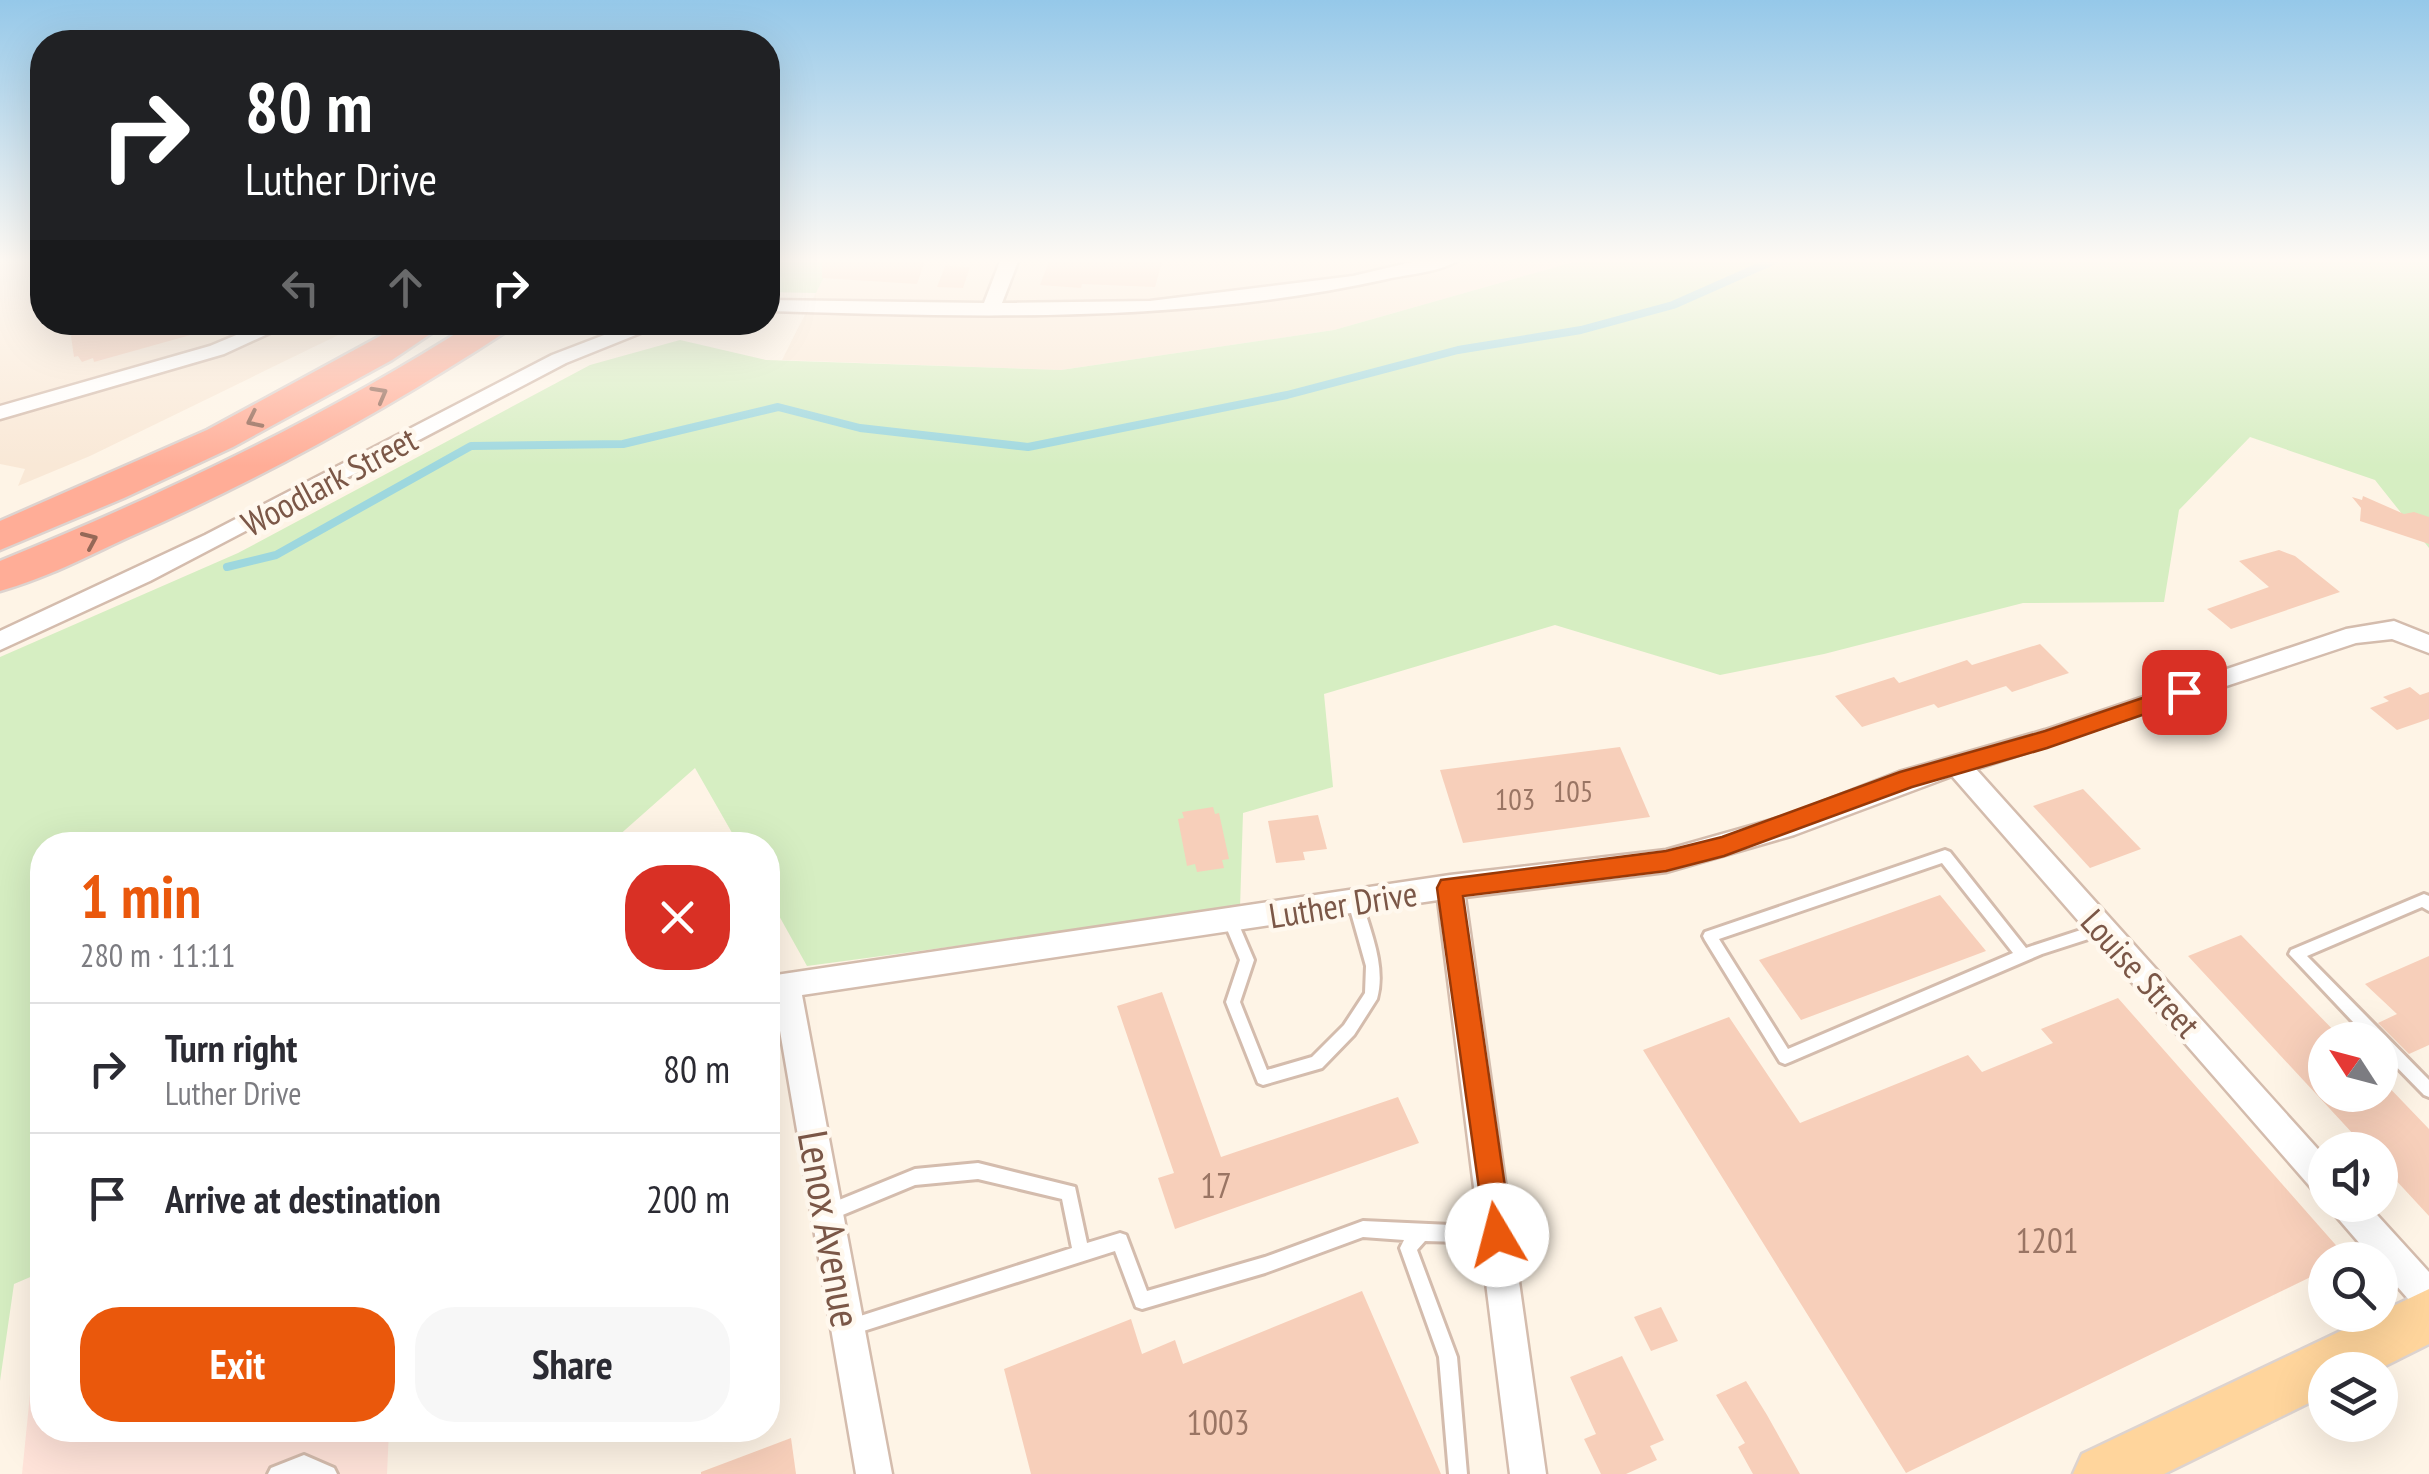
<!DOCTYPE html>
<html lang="en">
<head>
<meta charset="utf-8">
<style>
	body { margin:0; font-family:"PT Sans Narrow",sans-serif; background:#f7f7f7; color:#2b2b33; height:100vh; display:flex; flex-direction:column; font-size:38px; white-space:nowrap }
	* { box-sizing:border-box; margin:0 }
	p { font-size:32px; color:#7c7c81 }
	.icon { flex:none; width:55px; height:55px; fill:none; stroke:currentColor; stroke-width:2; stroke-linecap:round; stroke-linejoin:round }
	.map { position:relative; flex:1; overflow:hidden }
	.details { position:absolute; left:30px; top:832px; width:750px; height:610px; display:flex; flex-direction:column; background:#fff; border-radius:40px; box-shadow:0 10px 40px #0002 }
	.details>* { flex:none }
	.guide { position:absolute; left:30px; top:30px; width:750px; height:305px; border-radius:40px; box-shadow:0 10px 40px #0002; background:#202124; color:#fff; overflow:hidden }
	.needle { width:65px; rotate:306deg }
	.fabs { position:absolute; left:2308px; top:1022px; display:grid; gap:20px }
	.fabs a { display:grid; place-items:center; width:90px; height:90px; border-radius:50%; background:#fff; box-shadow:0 10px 40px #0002; font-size:50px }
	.pin { position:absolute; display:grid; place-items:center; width:85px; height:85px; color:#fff; margin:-42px; border-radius:20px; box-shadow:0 5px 15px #0006 }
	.me { position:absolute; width:110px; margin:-55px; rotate:352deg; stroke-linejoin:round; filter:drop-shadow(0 0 8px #0008) }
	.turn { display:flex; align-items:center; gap:35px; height:210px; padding:0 50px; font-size:45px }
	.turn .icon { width:130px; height:130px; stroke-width:2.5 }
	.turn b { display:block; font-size:70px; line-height:85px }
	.lanes { display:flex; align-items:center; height:95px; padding:0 50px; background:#0003; justify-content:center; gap:50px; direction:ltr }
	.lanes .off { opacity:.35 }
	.round { display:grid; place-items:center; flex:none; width:105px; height:105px; border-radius:40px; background:#f7f7f7 }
	.overview { display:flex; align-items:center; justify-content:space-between; height:170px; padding:0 50px }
	h1 { font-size:60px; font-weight:600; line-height:75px; color:#ea580c }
	.cta { display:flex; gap:20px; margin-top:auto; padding:20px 50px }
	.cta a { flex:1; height:115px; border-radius:40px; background:#ea580c; color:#fff; font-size:40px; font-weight:600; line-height:115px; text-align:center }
	.cta a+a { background:#f7f7f7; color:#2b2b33 }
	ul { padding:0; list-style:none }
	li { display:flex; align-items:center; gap:30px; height:130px; padding:0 50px; border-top:2px solid #e1e1e2 }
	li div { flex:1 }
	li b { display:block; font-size:38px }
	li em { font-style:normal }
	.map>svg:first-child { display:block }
	.residential { fill:#f9e8d6 }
	.commercial { fill:#ffe3d9 }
	.green { fill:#d6eec2 }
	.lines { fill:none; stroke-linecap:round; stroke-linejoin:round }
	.stream { stroke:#9dd7de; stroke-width:8 }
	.building { fill:#f7cfba }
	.service-casing { stroke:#d4bcad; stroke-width:6 }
	.minor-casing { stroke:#d4bcad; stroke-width:5 }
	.primary-casing { stroke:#ddd3cf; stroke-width:5 }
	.motorway-casing { stroke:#ddd3cf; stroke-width:5 }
	.service { fill:#fff; fill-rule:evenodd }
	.minor { fill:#fff; fill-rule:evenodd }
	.primary { fill:#ffd59c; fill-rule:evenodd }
	.motorway { fill:#ffad97; fill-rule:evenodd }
	.oneway { stroke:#956857 }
	.route { fill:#ea580c; stroke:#983908; stroke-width:2.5 }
	.labels { text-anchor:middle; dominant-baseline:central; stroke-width:9; stroke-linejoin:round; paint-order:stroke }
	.number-label { font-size:30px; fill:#9a7564 }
	.street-label { font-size:35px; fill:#7b5747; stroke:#fff8ee }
	.near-number-label { font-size:35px; fill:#9a7564 }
	.near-street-label { font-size:42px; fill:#7b5747; stroke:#fff8ee }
</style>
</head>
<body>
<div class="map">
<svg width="2429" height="1474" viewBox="0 0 2429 1474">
	<rect width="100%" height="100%" fill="#fef4e6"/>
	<g class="residential">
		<path d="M0 259H42V322L363 323 90 456 18 486 25 469 0 464Z"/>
		<path d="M833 259H1584L1334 330 1061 370 782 360Z"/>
	</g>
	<path class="commercial" d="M42 1275V1430H389L387 1474H22Z"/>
	<g class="green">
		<path d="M768 259H833L816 293 768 292Z"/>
		<path d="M1584 259H2429V548L2375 480 2250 437 2179 510 2164 602 2023 603 1824 654 1720 675 1555 625 1324 694 1333 787 1243 813 1240 908 807 966 768 896V845H739L695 768 608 845H42V1272L14 1284 0 1381V657L238 553 590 365 680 340 766 360 1061 370 1334 330Z"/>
	</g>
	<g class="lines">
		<path class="stream" d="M227 567 276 555 471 446 623 444 778 407 860 428 1028 447 1287 395 1458 350 1581 330 1673 305 1777 259"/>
	</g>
	<g class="building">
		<path d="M822 259H911L925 260 917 284 822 278Z"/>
		<path d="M1050 259H1163L1155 287 1082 284 1081 288 1040 285Z"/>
		<path d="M945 266 970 267 963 288 937 287Z"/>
		<path d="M96 322H211L212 329 94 362 93 358 82 362 78 356 74 357 71 336 78 328Z"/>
		<path d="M2363 496 2404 514 2414 512 2429 517V544L2360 521 2361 508 2352 497 2362 500Z"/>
		<path d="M2279 550 2295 556 2340 592 2231 629 2207 609 2269 587 2239 561Z"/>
		<path d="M2040 644 2069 673 2012 692 2006 686 1938 708 1934 704 1862 727 1835 696 1894 677 1899 683 1967 660 1972 665Z"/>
		<path d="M2410 687 2420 695 2429 692V719L2397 730 2370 708 2389 701 2383 697Z"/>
		<path d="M1620 747 1650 817 1463 843 1440 770Z"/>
		<path d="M2083 789 2141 849 2090 868 2033 806Z"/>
		<path d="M1213 807 1215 814 1219 813 1229 859 1222 860 1224 868 1197 872 1195 864 1187 866 1178 819 1184 818 1182 812Z"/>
		<path d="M1318 815 1327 849 1303 852 1305 860 1276 863 1268 821Z"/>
		<path d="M1940 895 1986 951 1801 1020 1759 960Z"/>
		<path d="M2241 935 2341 1038 2357 1032 2365 1040H2325V1095H2380V1078L2429 1129V1216L2380 1163V1150H2368L2188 956Z"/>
		<path d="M2429 956V1045L2409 1054 2378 1023 2397 1014 2365 984Z"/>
		<path d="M1162 992 1221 1157 1398 1097 1419 1143 1175 1229 1158 1178 1174 1173 1117 1006Z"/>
		<path d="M2118 998 2349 1260H2325V1270L1906 1473 1643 1050 1729 1017 1800 1123 1968 1055 1982 1072 2053 1043 2041 1029Z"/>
		<path d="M1362 1291 1441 1474H1031L1004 1369 1131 1319 1142 1354 1175 1340 1183 1364Z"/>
		<path d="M1661 1307 1678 1341 1651 1351 1634 1317Z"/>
		<path d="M1622 1356 1664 1440 1650 1446 1657 1460 1626 1474H1601L1584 1439 1596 1434 1570 1377Z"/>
		<path d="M1746 1381 1767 1415 1800 1474H1753L1738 1447 1745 1443 1716 1395Z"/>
		<path d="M791 1438 796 1474H701V1472Z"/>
	</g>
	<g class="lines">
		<g class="service-casing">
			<g id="service">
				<path d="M1945 850 1950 852 2026 948 2102 923 2107 925 2109 929 2107 933 2042 954 1790 1062 1785 1064 1780 1062 1705 940 1703 936 1705 932ZM1942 863 2013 953 1788 1049 1719 939Z"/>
				<path d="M2424 894 2429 896V911L2422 907 2307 956 2429 1080V1097L2424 1095 2380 1050V1040H2370L2289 954 2291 950Z"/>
				<path d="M1355 896 1360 898 1362 902C1371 933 1386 967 1377 999L1354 1035 1322 1068 1263 1085 1258 1083 1226 1002 1240 960 1224 922 1226 918 1231 916 1236 918 1254 960 1240 1002 1267 1070 1312 1057 1344 1025 1365 993 1366 966 1348 902 1350 898Z"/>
				<path d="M978 1163 1075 1187 1087 1243 1120 1233 1126 1235 1147 1291 1265 1257 1363 1221 1495 1227 1501 1229 1503 1235 1501 1241 1495 1243 1425 1241 1417 1250 1457 1357 1467 1474H1449L1439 1357 1400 1248 1404 1240 1363 1237 1265 1273 1142 1309 1136 1307 1115 1251 851 1335 845 1333 843 1327 845 1321 851 1319 1072 1248 1062 1199 978 1179 915 1185 828 1221 822 1219 820 1213 822 1207 915 1169Z"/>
				<path d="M304 1455 334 1468 337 1474H268L271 1468Z"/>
			</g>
		</g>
		<g class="minor-casing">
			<g id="minor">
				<path d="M1001 259H1019L1002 303 1150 301 1353 276 1425 259H1460C1442 272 1409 274 1387 279 1185 324 974 317 768 311V300L984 303Z"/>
				<path d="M267 322H294L224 354 0 419V406L210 346Z"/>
				<path d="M638 322H668L566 363 150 581 0 650V631L205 535 552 355Z"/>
				<path d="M2394 621 2429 635V653L2392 639 2356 643 1976 769 2325 1157V1196L2314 1191 1952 776 1794 835 1666 872 1465 897 1546 1474H1510L1438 900 802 995 892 1474H856L772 984 776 975 1450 875 1666 850 1789 815 1899 772 2045 730 2346 629Z"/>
				<path d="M2331 1205H2368L2429 1272V1314L2417 1309 2380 1267V1260H2374L2336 1216Z"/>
			</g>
		</g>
		<g class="primary-casing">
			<path id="primary" d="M2429 1289V1344L2377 1370H2325V1395L2164 1474H2073L2082 1454Z"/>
		</g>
		<g class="motorway-casing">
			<g id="motorway">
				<path d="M406 322H448L392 360 233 447 124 498 0 550V521L207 430Z"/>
				<path d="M474 322H515L510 329C388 409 261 479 127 538 86 557 44 579 0 591V561C164 494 324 418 474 322Z"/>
			</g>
		</g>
		<use href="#service" class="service"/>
		<use href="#minor" class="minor"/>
		<use href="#primary" class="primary"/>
		<use href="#motorway" class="motorway"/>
	</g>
	<defs><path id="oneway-chevron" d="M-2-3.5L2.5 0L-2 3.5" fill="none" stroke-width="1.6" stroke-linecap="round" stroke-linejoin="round" transform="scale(2.5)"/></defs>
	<g class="oneway">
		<use href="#oneway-chevron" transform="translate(380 394) rotate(-29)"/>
		<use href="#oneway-chevron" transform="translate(254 420) rotate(154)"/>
		<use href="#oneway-chevron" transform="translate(90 540) rotate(-24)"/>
	</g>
	<linearGradient id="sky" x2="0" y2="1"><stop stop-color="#95c8e9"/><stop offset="0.56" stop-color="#fffaf4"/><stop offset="1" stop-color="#fffaf4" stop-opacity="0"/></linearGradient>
	<rect width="2429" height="466" fill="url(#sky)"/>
	<path class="route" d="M2184 684 2195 692 2191 698 2047 748 1912 787 1724 856 1666 871 1463 896 1512 1235 1508 1246 1497 1250 1487 1246 1437 888 1441 880 1666 851 1722 837 1900 772 2045 731Z"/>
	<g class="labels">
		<g class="number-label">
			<text x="1573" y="790">105</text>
			<text x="1515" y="798">103</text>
		</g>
		<g class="street-label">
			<text transform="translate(329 481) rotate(-28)">Woodlark Street</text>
			<text transform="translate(1343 904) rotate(-9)">Luther Drive</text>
			<text transform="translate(2141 973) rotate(48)">Louise Street</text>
		</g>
		<g class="near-number-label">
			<text x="1216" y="1185">17</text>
			<text x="2047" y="1240">1201</text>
			<text x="1218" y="1422">1003</text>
		</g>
		<g class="near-street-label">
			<text transform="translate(830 1229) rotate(80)">Lenox Avenue</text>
		</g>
	</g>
</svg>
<div class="fabs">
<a><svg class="needle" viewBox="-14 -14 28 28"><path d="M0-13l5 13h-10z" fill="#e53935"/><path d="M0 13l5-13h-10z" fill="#7c7c81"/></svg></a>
<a><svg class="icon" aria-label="sound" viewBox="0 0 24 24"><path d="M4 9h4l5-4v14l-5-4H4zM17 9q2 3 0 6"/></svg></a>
<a><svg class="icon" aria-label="search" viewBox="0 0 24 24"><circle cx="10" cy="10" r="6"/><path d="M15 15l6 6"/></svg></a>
<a><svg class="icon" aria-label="layers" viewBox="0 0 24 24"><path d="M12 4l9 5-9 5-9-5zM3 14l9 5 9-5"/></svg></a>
</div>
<div class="pin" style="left:2184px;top:692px;background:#d93025"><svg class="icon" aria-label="arrive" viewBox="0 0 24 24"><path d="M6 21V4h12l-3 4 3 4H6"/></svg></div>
<svg class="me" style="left:1497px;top:1235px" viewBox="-20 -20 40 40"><circle r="19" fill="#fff"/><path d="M0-13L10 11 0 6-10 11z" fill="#ea580c"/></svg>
<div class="guide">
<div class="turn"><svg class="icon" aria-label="right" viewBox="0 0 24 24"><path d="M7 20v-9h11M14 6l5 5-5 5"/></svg><div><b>80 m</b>Luther Drive</div></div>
<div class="lanes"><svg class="icon off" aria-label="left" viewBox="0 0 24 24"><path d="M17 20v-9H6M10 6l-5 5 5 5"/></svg><svg class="icon off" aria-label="ahead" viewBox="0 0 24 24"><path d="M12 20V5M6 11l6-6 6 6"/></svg><svg class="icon" aria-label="right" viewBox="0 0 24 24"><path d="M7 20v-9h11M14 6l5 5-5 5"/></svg></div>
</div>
<section class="details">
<div class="overview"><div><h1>1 min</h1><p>280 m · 11:11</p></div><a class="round" style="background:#d93025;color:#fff"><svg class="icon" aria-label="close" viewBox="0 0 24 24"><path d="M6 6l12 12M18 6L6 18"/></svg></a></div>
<ul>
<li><svg class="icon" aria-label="right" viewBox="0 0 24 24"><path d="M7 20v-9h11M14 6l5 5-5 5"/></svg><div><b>Turn right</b><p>Luther Drive</p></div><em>80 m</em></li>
<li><svg class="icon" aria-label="arrive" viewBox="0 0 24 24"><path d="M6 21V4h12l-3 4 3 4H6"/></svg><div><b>Arrive at destination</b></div><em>200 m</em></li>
</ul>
<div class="cta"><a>Exit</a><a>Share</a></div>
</section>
</div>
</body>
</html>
